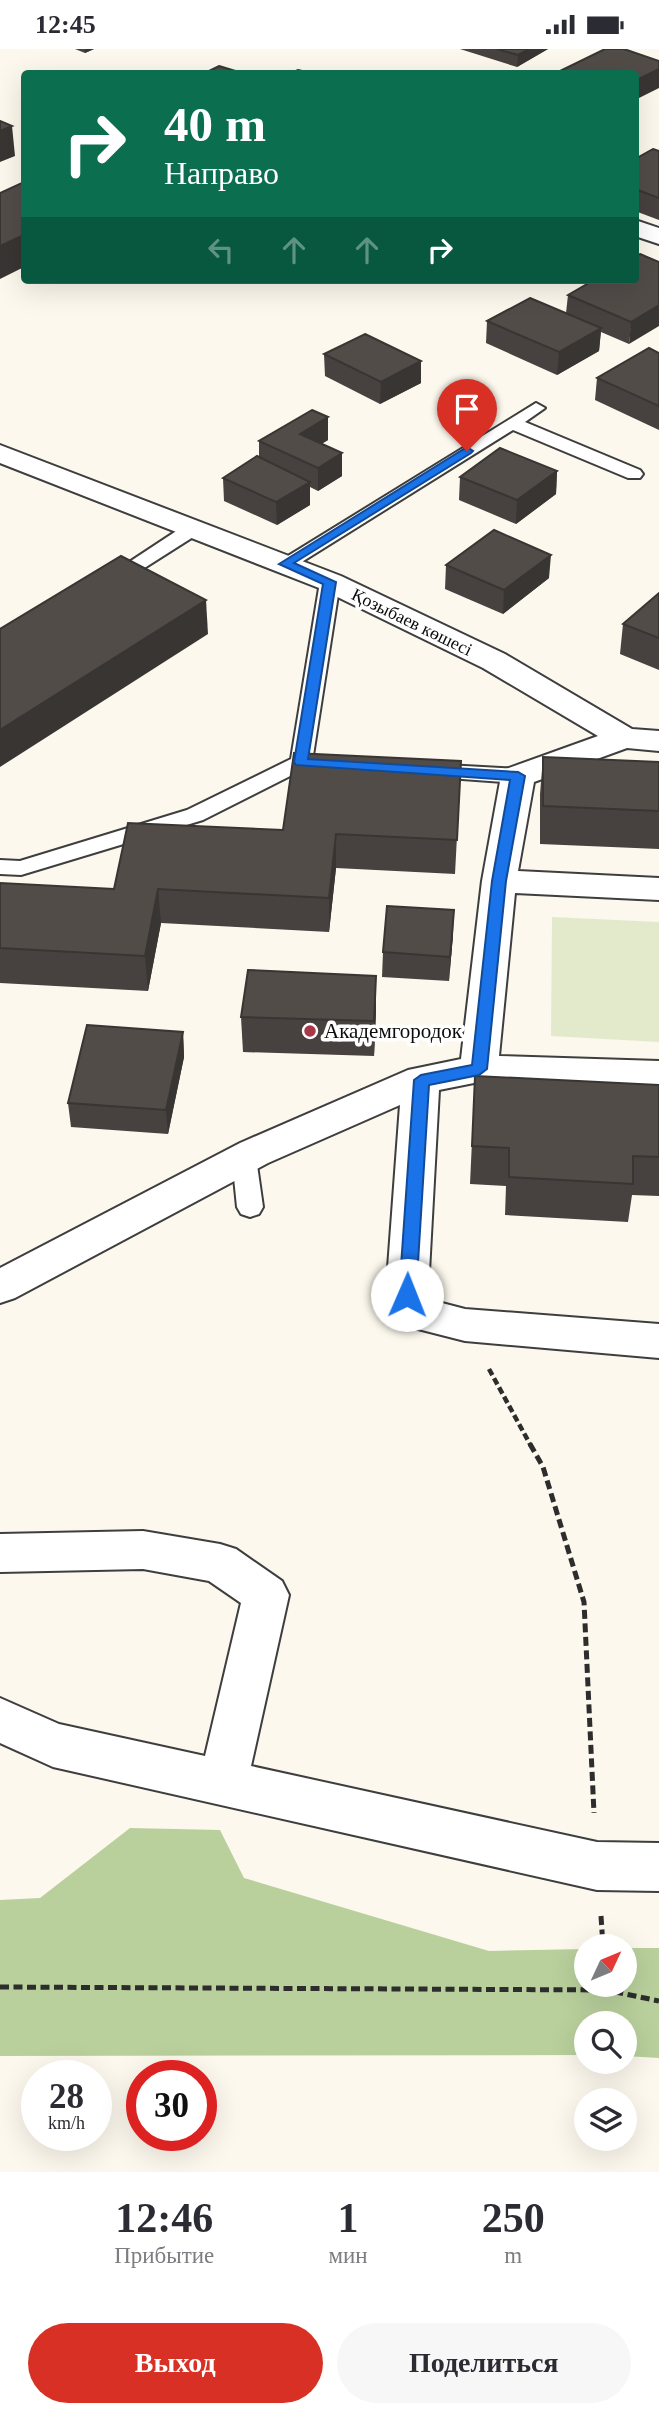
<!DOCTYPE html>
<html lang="ru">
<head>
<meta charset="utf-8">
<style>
	body { margin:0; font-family:"Times New Roman",serif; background:#f7f7f7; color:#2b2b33; height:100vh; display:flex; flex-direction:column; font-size:26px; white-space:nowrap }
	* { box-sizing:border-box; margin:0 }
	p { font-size:23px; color:#7c7c81 }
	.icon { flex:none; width:38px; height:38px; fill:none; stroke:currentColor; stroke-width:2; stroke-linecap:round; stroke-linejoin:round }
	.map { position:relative; height:2123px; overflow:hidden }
	.sheet { display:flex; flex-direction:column; background:#fff; flex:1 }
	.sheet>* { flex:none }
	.hud { position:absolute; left:21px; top:21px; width:618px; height:214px; border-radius:7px; box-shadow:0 7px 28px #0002; background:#0b6e4f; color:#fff; overflow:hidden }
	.needle { width:46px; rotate:46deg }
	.buttons { position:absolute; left:574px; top:1885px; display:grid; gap:14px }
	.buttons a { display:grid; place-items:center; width:63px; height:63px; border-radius:50%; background:#fff; box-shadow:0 7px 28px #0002; font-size:35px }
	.speed { position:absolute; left:21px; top:2011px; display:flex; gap:14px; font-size:35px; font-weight:700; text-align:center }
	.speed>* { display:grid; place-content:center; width:91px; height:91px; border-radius:50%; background:#fff; box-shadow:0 7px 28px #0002; line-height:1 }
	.speed small { font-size:18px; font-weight:400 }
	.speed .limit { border:10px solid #d22; background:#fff; color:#111 }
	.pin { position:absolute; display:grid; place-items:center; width:60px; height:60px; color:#fff; margin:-72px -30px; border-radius:50% 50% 50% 0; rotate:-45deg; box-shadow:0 0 7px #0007 }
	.pin .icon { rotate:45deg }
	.me { position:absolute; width:77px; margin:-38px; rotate:1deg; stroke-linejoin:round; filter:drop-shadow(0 0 5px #0008) }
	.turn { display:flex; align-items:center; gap:24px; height:147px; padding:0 28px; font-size:32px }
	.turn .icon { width:91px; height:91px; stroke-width:2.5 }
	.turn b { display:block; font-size:49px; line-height:60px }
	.lanes { display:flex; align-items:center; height:66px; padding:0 28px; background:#0003; justify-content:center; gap:35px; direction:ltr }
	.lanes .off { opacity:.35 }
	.eta { display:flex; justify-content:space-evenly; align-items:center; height:119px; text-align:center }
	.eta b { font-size:42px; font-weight:700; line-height:49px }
	.action { display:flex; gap:14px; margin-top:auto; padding:14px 28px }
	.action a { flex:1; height:80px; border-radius:42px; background:#d93025; color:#fff; font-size:28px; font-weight:700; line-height:80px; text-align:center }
	.action a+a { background:#f7f7f7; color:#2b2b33 }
	.status { display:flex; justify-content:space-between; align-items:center; height:49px; padding:0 35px; background:#fff; direction:ltr }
	.status svg { height:19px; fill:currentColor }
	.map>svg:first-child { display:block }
	.forest { fill:#b9d09c }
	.pitch { fill:#e3eacb }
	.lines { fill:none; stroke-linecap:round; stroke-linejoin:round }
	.lane-casing { stroke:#3e3e3e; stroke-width:4 }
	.street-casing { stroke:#3e3e3e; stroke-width:4 }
	.path-far1 { stroke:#2d2d2d; stroke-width:4.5; stroke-dasharray:7 3.5; stroke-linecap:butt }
	.path { stroke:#2d2d2d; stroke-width:5; stroke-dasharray:9 4.5; stroke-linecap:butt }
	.lane { fill:#fff; fill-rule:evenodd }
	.street { fill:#fff; fill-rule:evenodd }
	.wall { fill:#47413f }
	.shaded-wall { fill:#393533 }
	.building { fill:#524c49; stroke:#393533; stroke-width:2 }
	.route { fill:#1a73e8; stroke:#114b97; stroke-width:2 }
	.poi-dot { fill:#a83748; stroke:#fff; stroke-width:2.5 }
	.labels { text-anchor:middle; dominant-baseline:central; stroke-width:7; stroke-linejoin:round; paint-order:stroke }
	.far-street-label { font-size:18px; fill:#0b0b0b; stroke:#fff }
	.poi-label { font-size:21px; fill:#0b0b0b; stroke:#fff; text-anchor:start }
</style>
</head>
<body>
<div class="status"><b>12:45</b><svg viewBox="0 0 49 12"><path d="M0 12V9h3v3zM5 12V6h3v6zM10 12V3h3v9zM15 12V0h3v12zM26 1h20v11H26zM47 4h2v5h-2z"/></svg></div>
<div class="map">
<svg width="659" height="2123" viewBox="0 0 659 2123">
	<rect width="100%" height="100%" fill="#fcf8ed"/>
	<path class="forest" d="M130 1779 220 1781 244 1829 489 1902 586 1900V1936H625V1899H659V2009L625 2007V1974H586V2006L0 2007V1851L40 1849Z"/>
	<path class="pitch" d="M552 868 659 873V993L551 987Z"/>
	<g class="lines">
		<g class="lane-casing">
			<g id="lane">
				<path d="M536 354 545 359 525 373 640 421 643 425 640 429H628L513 381 292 519 285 521 275 515Z"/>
				<path d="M194 473 203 479 201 483 116 537 109 539 99 533 187 475Z"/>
				<path d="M330 527 340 533 312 713 308 718 203 771 21 826 0 825V811L20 812 187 761 291 710 320 533Z"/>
				<path d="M428 715 518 720 525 722 529 727 525 732 518 734 421 727 417 722 421 717Z"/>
				<path d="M244 1100 253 1103 256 1109 263 1158 259 1165 250 1168 241 1165 237 1158 232 1109 235 1103Z"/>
			</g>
		</g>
		<g class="street-casing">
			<g id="street">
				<path d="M635 171 659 179V195L635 187Z"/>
				<path d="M0 396 341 527 505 605 632 680 659 682V702L627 699 534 733 518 822 659 829V851L515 844 499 1007 659 1012V1038L479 1033 439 1041 428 1241 442 1254 465 1260 659 1275V1309L465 1292 414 1279 392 1257 386 1246 400 1056 268 1114 15 1249 0 1254V1219L240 1094 408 1021 461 1010 482 832 501 727 506 720 598 687 483 619 319 539 0 414Z"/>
				<path d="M143 1482 220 1495 236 1500 282 1532 289 1546 251 1717 597 1793 659 1794V1842L597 1841 53 1718 0 1694V1649L59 1675 205 1707 241 1554 209 1532 143 1520 0 1523V1485Z"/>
			</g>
		</g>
		<path class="path-far1" d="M489 1320 531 1397"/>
		<g class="path">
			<path d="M530 1395 543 1418 584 1553 594 1764"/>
			<path d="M601 1867 603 1897"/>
			<path d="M606 1936V1941L659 1952"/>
			<path d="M0 1938 606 1941"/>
		</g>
		<use href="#lane" class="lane"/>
		<use href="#street" class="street"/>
	</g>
	<g class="wall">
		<path d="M75 0H94L85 4Z"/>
		<path d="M460 0H548L517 18Z"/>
		<path d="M659 102V171L635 162V110Z"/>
		<path d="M640 205 629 295 601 283 599 302 557 326 486 294 487 272 566 264 568 246Z"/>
		<path d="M659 304V381L595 351 597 329Z"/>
		<path d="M324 305 421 312V334L380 355 325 327Z"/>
		<path d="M328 368V391L321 395 342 404V427L318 442 310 438V456L277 476 224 452 223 429 259 408V392Z"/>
		<path d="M557 422 556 445 516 475 459 451 460 428Z"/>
		<path d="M446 516 549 529 503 565 445 540Z"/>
		<path d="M659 544V621L620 605 623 575Z"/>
		<path d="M543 708 659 713V800L540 795V745Z"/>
		<path d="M461 712 455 825 336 819 329 883 161 874 148 942 0 934V834L114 840 283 781Z"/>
		<path d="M453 886 449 932 382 928 383 903Z"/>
		<path d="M376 962 374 1007 243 1003 241 968Z"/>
		<path d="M183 983 184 1008 168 1085 71 1078 68 1054Z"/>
		<path d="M475 1027 659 1036V1147L632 1146 628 1173 505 1166 506 1137 470 1135Z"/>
	</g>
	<g class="shaded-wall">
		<path d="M85 0H94L85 4Z"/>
		<path d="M529 0H548L517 18 518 6Z"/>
		<path d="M659 20V39L635 51V32Z"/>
		<path d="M12 77 15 107 0 113V82Z"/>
		<path d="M24 186V218L0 230V197Z"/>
		<path d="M659 256V277L629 295 631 273Z"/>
		<path d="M601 279 599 302 557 326 559 303Z"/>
		<path d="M421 312V334L380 355 381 333Z"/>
		<path d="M328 368V391L300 408V385Z"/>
		<path d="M342 404V427L318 442V419Z"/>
		<path d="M557 422 556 445 516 475 517 451Z"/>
		<path d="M310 433V456L277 476 276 453Z"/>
		<path d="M551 506 549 529 503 565 504 541Z"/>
		<path d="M206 551 208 585 0 718V681Z"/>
		<path d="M336 785V819L329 883V849Z"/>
		<path d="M158 840 161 874 148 942 145 907Z"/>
		<path d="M454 861 453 886 449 932 450 908Z"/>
		<path d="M376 927V962L374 1007V972Z"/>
		<path d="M183 983 184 1008 168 1085 166 1061Z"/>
	</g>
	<g class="building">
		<path d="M497 0H529L518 6Z"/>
		<path d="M605 0H624L659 12V20L635 32V24H556Z"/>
		<path d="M219 17 242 24H205Z"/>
		<path d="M298 21 310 24H291Z"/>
		<path d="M0 72 12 77 0 82Z"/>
		<path d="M653 100 659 102V149L635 140V110Z"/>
		<path d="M24 133V186L0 197V144Z"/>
		<path d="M640 205 659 213V256L631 273 568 246 594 231H635V208Z"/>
		<path d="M530 249 601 279 559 303 487 272Z"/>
		<path d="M365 285 421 312 381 333 324 305Z"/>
		<path d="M649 299 659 304V357L597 329Z"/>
		<path d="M312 361 328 368 300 385 342 404 318 419 259 392Z"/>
		<path d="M500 399 557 422 517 451 460 428Z"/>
		<path d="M257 407 310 433 276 453 223 429Z"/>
		<path d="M494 481 551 506 504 541 446 516Z"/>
		<path d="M121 507 206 551 0 681V580Z"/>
		<path d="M659 544V589L623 575Z"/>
		<path d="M294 704 461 712 457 791 336 785 329 849 158 840 145 907 0 899V834L114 840 128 774 283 781Z"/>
		<path d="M543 708 659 713V762L543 757Z"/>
		<path d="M387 857 454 861 450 908 383 903Z"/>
		<path d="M248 921 376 927 374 972 241 968Z"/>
		<path d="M87 976 183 983 166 1061 68 1054Z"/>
		<path d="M475 1027 659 1036V1108L633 1107V1135L509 1128V1099L472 1097Z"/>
	</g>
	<path class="route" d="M467 398 473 402 471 404 294 514 336 533 308 710 518 723 525 727 506 832 487 1020 479 1026 429 1036 416 1246 413 1251H401L399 1246 414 1031 421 1026 472 1016 492 832 510 731 296 716 294 713 323 535 279 515Z"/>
	<circle class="poi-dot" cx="310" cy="982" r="7"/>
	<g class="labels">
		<g class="far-street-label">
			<text transform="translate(412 573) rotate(26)">Қозыбаев көшесі</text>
		</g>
		<g class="poi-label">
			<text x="324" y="982">Академгородок</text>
		</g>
	</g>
</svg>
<div class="buttons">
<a><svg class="needle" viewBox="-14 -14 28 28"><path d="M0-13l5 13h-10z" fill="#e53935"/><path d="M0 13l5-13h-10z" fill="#7c7c81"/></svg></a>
<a><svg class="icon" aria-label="search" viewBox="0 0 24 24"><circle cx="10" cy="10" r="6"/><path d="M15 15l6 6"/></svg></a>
<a><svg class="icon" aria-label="layers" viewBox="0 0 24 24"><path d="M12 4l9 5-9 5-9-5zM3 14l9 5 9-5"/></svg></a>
</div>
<div class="speed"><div>28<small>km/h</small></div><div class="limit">30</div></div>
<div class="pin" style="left:467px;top:402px;background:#d93025"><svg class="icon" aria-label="arrive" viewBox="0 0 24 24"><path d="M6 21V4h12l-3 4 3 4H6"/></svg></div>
<svg class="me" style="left:407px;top:1246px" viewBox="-20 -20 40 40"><circle r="19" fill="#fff"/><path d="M0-13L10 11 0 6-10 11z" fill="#1a73e8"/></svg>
<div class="hud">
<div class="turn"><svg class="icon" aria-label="right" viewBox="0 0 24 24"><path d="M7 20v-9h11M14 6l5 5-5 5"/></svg><div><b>40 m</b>Направо</div></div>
<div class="lanes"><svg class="icon off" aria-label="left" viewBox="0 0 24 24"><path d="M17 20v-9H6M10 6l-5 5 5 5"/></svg><svg class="icon off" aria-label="ahead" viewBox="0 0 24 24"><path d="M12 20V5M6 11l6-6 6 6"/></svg><svg class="icon off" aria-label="ahead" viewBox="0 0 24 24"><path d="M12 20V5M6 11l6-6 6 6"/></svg><svg class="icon" aria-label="right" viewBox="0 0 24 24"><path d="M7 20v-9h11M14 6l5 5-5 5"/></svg></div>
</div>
</div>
<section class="sheet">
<div class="eta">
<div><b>12:46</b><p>Прибытие</p></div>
<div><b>1</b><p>мин</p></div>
<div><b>250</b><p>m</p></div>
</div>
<div class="action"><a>Выход</a><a>Поделиться</a></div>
</section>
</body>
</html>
